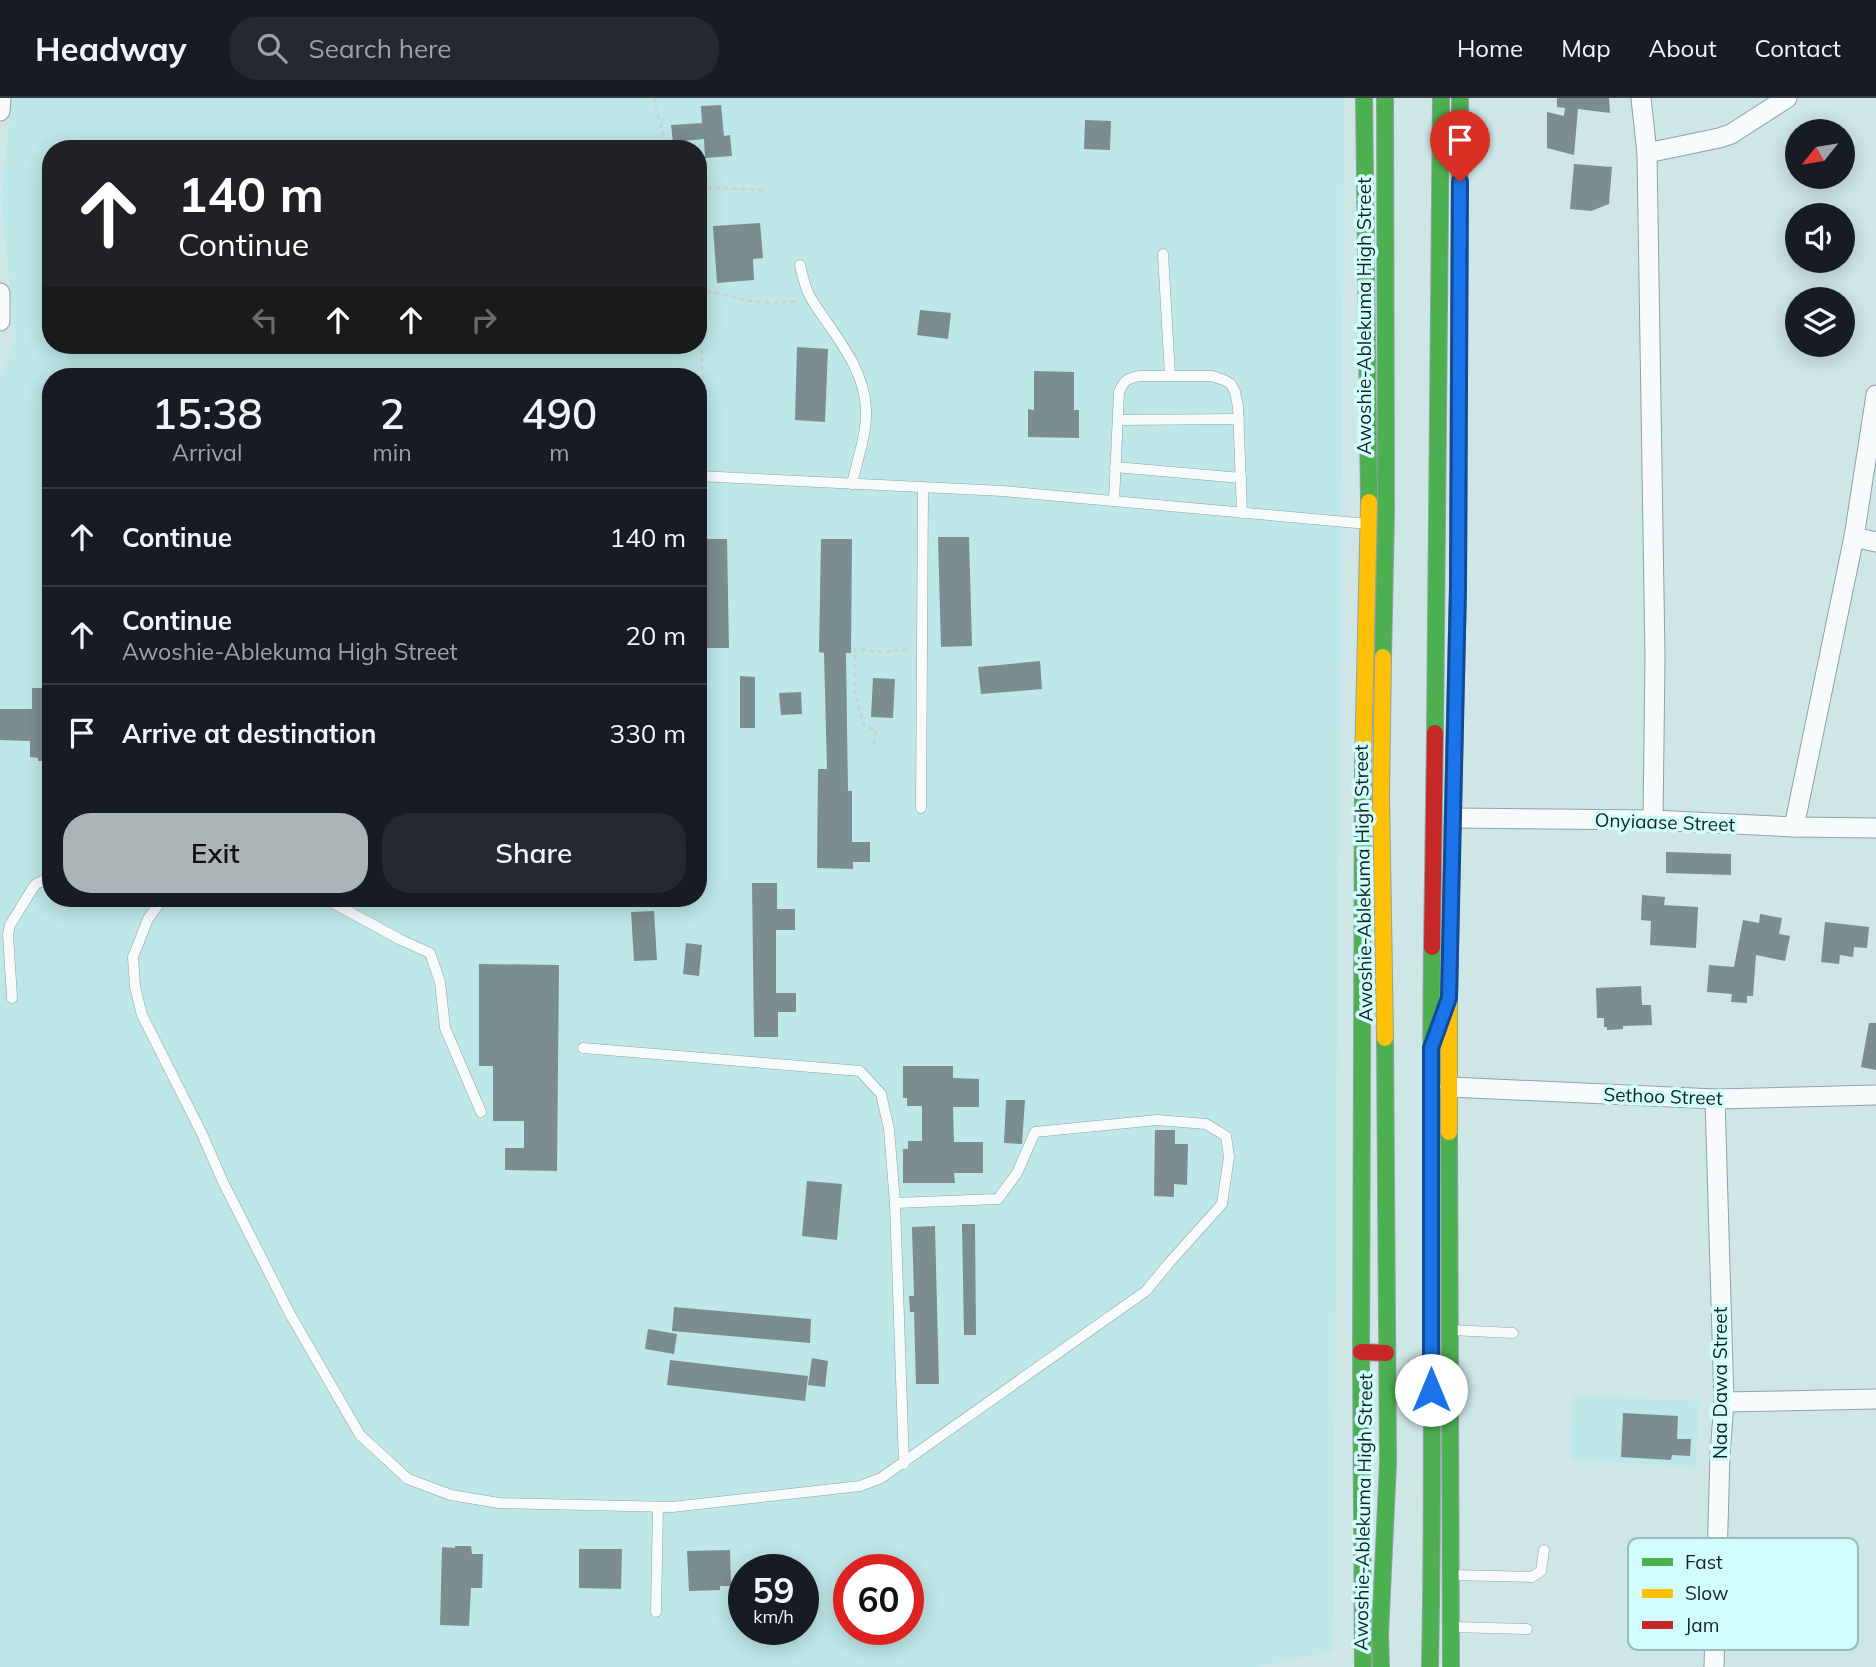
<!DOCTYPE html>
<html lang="en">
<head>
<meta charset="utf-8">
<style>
	body { margin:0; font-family:Mulish,sans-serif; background:#242831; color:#f1f3f6; height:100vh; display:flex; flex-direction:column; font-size:26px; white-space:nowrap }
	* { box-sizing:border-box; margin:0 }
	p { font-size:23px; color:#9ea1a6 }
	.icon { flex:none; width:38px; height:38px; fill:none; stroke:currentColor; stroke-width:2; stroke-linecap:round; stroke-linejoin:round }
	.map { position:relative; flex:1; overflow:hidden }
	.side { position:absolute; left:42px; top:270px; width:665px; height:539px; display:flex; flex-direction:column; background:#171b24; border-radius:28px; box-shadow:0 4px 18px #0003 }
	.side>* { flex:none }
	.guide { position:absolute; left:42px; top:42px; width:665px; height:214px; border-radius:28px; box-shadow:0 4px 18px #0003; background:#202124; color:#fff; overflow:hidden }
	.needle { width:46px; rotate:240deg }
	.controls { position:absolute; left:1785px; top:21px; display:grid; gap:14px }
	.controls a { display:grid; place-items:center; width:70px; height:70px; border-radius:50%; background:#171b24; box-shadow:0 4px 18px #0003; font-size:35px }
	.speed { position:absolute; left:728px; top:1456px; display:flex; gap:14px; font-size:35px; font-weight:700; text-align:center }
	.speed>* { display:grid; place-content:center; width:91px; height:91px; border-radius:50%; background:#171b24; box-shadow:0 4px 18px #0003; line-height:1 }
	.speed small { font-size:18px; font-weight:400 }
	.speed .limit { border:10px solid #d22; background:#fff; color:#111 }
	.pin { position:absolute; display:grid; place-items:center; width:60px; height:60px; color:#fff; margin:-72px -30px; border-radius:50% 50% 50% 0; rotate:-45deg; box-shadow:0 0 7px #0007 }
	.pin .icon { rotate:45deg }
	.me { position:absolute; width:77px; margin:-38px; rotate:0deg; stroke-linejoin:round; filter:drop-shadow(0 0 5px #0008) }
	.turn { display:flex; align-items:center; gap:24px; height:147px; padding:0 21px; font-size:32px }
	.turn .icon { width:91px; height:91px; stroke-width:2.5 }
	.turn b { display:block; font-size:49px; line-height:60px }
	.lanes { display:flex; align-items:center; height:66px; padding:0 21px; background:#0003; justify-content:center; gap:35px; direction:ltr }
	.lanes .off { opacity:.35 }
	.eta { display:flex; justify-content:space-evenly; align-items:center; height:119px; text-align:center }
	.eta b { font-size:42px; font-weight:600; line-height:49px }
	.button { display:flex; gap:14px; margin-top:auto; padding:14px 21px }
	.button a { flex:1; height:80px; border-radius:28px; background:#aab4b6; color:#111; font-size:28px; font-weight:600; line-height:80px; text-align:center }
	.button a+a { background:#242831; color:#f1f3f6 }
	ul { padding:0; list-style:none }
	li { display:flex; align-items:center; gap:21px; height:98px; padding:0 21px; border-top:2px solid #363941 }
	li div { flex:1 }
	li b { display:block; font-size:26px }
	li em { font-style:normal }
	header { display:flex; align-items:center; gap:42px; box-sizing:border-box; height:98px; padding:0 35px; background:#171b24; border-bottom:2px solid #363941 }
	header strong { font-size:33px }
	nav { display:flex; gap:38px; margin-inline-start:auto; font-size:24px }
	.search { width:490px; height:63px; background:#242831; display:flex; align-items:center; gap:18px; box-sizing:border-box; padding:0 24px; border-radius:28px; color:#9ea1a6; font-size:26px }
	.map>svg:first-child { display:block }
	.built { fill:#bee7e7; fill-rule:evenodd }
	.building { fill:#7b8d8f }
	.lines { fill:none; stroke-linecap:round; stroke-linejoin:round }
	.lane-casing { stroke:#90a2a3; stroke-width:11 }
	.street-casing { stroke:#90a2a3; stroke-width:21 }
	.fast-casing { stroke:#90a2a3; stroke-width:18 }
	.slow-casing { stroke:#90a2a3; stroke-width:18 }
	.jam-casing { stroke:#90a2a3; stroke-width:18 }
	.path { stroke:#cbd2d2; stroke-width:2.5; stroke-dasharray:5 3.5; stroke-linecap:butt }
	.lane { stroke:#f8fbfb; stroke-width:10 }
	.street { stroke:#f8fbfb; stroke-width:19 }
	.fast { stroke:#4caf50; stroke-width:16 }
	.slow { stroke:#ffc107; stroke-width:16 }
	.jam { stroke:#c62828; stroke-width:16 }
	.route-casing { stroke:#114b97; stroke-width:18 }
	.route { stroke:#1a73e8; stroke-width:12 }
	.labels { text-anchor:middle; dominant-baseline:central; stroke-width:7; stroke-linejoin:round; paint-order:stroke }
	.street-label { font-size:19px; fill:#122323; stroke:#d1fdfd }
	.key { fill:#d1fdfd; stroke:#98bcbc; stroke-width:2 }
	.key-label { font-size:19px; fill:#122323 }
</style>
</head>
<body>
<header>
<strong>Headway</strong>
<div class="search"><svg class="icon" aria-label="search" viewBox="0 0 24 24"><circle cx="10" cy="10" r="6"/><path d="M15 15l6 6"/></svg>Search here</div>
<nav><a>Home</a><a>Map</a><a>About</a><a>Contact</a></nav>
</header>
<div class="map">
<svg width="1876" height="1569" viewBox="0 0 1876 1569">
	<rect width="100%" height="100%" fill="#cee6e6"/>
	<g class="built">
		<path d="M12 0H1344L1333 1553 1258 1569H0V278L16 242 1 100ZM51 51H698V247H51ZM51 278H698V800H51ZM744 1472H803V1531H744ZM849 1472H908V1531H849Z"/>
		<path d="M1573 1297 1699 1303 1696 1369 1571 1362Z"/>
	</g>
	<g class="building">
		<path d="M1557 0H1609L1610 15 1578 11 1574 57 1547 50V14L1564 18 1565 10 1557 9Z"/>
		<path d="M721 7 724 38 730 37 732 58 705 60 704 41 673 44 671 27 702 25 701 8Z"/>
		<path d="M1085 22 1111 23 1110 52 1084 51Z"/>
		<path d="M1574 66 1612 69 1609 106 1591 113 1570 111Z"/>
		<path d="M760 125 763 160 753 161 754 182 717 185 713 128Z"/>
		<path d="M920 212 951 215 948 241 917 237Z"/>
		<path d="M797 249 828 251 825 324 795 322Z"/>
		<path d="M1034 273 1074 274V312H1079V340L1028 339V311L1034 312Z"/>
		<path d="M938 439H969L972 548 941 549Z"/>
		<path d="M699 441H727L729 550H700Z"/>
		<path d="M821 441H852L851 555H846L848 693H852V744H870V764H853V771L817 770 818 671H827L824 555 819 554Z"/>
		<path d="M1040 563 1042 591 981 596 978 569Z"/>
		<path d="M740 578 755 579V630H740Z"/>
		<path d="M873 580 895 581 893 620 871 619Z"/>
		<path d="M32 590H51V663H38V660L30 659V643L0 642V611H32Z"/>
		<path d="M801 594 802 616 781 617 779 595Z"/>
		<path d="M1666 754 1731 756V777L1666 775Z"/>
		<path d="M752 785H777V811H795V832H776V895H796V914H778V939H754Z"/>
		<path d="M1642 797 1665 799 1664 807 1698 809 1696 850 1650 847 1651 823 1641 822Z"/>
		<path d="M654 813 657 862 634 863 631 814Z"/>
		<path d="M1760 816 1782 820 1779 836 1790 838 1785 863 1756 857 1753 898H1747V905L1731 904 1732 896 1707 894 1709 867 1734 869 1743 822 1759 825Z"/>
		<path d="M1825 824 1869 829 1867 850 1854 849 1853 859 1840 857 1839 866 1821 864Z"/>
		<path d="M686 845 702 847 699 878 683 876Z"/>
		<path d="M479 866 559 867 557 1073 505 1072V1050H524V1023H493V968H479Z"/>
		<path d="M1641 888 1642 907H1651L1652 927 1623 928V931L1607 932V929H1604V920H1597L1596 890Z"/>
		<path d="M1869 925H1876V972L1861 969Z"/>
		<path d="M903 968H953V980L979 981V1009H953L954 1044H983V1075H954L955 1085H903V1051H908V1043H922V1008H907V1000H903Z"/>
		<path d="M1006 1002H1025L1022 1046 1004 1045Z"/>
		<path d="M1155 1032H1175V1046H1188L1187 1087 1174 1086V1099L1154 1098Z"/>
		<path d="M807 1083 842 1086 837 1142 802 1138Z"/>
		<path d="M962 1126H975L976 1237H964Z"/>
		<path d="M935 1128 939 1286H916L914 1214H910L909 1198H914L912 1129Z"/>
		<path d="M674 1209 811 1221 810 1245 672 1233Z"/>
		<path d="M648 1231 677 1236 674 1256 645 1251Z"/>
		<path d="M812 1260 828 1263 825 1289 808 1287Z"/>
		<path d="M670 1262 808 1278 805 1303 667 1287Z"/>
		<path d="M1623 1315 1678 1318 1677 1341H1691L1690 1358 1672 1357 1671 1362 1621 1359Z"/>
		<path d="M455 1448H471L472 1456H483L482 1490H471L469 1528 440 1527 442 1449 455 1450Z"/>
		<path d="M579 1451H622L621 1491 579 1490Z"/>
		<path d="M730 1452 731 1488H720V1492L689 1493 687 1453Z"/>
	</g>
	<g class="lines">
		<g class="lane-casing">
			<g id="lane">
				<path d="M1163 156 1170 278"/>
				<path d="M800 167C803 179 805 192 812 202 833 236 865 269 866 312 867 336 857 362 852 386"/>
				<path d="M1118 322 1239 321"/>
				<path d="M1115 369 1241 380"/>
				<path d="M698 378 1003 393 1368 426"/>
				<path d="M1114 403 1119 294C1124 282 1128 280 1140 278H1212L1224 282 1231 286 1235 294 1238 309 1242 415"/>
				<path d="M921 710 923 389"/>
				<path d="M163 800 148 821 133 859 135 889 142 917 202 1036 223 1084 290 1216 360 1337 408 1381 451 1397 499 1405 672 1409 860 1388 881 1380 1146 1193 1169 1165 1222 1106 1229 1059 1226 1038 1206 1026 1157 1022 1035 1034 1017 1075 998 1101 895 1105"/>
				<path d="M324 800 401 842 430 855 440 884 445 930 481 1014"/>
				<path d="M12 900 8 836 10 827 31 793 36 786 51 779"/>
				<path d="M583 950 860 973 881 996 889 1031 895 1105 904 1366"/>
				<path d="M1451 1232 1513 1235"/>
				<path d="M1452 1477 1532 1479 1541 1473 1544 1452"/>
				<path d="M656 1514 658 1409"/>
				<path d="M1451 1529 1527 1531"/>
			</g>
		</g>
		<g class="street-casing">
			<g id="street">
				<path d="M1641 0 1647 55 1655 559 1653 722"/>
				<path d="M0 13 1 0"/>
				<path d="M1647 55 1719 40 1731 36 1787 0"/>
				<path d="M0 195V223"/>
				<path d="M1854 439 1876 444"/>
				<path d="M1454 720 1653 722 1794 729 1876 730"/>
				<path d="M1794 729 1854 439 1876 297"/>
				<path d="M1450 989 1715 1001 1876 997"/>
				<path d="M1724 1304 1876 1301"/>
				<path d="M1714 1569 1720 1357 1724 1304 1715 1001"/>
			</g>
		</g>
		<g class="fast-casing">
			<g id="fast">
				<path d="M1364 0 1369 404"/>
				<path d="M1383 559 1386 414 1385 0"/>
				<path d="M1435 635 1441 0"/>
				<path d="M1363 668 1361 1254 1363 1569"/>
				<path d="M1452 746 1458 490 1460 0"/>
				<path d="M1449 1034 1451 1569"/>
				<path d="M1381 1569 1380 1536 1388 1365 1385 940"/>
				<path d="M1430 1569C1435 1329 1429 1089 1432 849"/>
			</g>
		</g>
		<g class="slow-casing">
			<g id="slow">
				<path d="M1383 559 1381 697 1385 940"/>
				<path d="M1363 668 1369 404"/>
				<path d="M1449 1034V900L1452 746"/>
			</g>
		</g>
		<g class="jam-casing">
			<g id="jam">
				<path d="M1432 849 1435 635"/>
				<path d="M1361 1254 1386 1255"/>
			</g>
		</g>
		<g class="path">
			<path d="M655 0 656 12 668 51"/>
			<path d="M698 89 764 92"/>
			<path d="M698 149 701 191 703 364"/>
			<path d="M698 191 751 203 772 205 798 203"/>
			<path d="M874 646 876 632 864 628 855 595V551L885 554 909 551"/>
		</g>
		<use href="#lane" class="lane"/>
		<use href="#street" class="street"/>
		<use href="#fast" class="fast"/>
		<use href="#slow" class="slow"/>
		<use href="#jam" class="jam"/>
	</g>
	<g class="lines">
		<g class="route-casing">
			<path id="route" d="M1431 1292V950L1449 900 1458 490 1460 84"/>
		</g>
		<use href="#route" class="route"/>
	</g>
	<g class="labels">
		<g class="street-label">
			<text transform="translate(1364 218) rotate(-90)">Awoshie-Ablekuma High Street</text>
			<text transform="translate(1665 724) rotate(2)">Onyiaase Street</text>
			<text transform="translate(1363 785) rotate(-91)">Awoshie-Ablekuma High Street</text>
			<text transform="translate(1663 998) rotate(2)">Sethoo Street</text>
			<text transform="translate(1720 1285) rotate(-90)">Naa Dawa Street</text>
			<text transform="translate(1363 1414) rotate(-89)">Awoshie-Ablekuma High Street</text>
		</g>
	</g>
	<rect x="1628" y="1440" width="230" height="112" rx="10" class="key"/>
	<rect x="1642" y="1460" width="31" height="8" fill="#4caf50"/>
	<rect x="1642" y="1491" width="31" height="9" fill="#ffc107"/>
	<rect x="1642" y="1523" width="31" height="8" fill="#c62828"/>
	<g class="key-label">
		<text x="1685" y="1471">Fast</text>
		<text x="1685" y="1502">Slow</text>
		<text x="1685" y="1534">Jam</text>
	</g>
</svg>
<div class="controls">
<a><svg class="needle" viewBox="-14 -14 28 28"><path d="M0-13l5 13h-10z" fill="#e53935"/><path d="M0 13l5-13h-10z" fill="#9ea1a6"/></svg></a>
<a><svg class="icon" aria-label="sound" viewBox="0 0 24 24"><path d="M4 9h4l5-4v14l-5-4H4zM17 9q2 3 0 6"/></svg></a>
<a><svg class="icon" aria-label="layers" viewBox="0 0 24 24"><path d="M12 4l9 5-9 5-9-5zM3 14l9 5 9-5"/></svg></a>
</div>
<div class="speed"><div>59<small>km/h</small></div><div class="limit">60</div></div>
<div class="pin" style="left:1460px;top:84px;background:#d93025"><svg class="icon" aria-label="arrive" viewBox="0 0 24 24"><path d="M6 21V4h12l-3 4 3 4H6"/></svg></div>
<svg class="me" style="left:1431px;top:1292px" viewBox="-20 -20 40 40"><circle r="19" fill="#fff"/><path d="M0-13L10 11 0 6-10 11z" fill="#1a73e8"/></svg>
<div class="guide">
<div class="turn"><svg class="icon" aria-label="ahead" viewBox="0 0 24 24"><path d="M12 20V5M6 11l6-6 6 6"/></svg><div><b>140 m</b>Continue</div></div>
<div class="lanes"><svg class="icon off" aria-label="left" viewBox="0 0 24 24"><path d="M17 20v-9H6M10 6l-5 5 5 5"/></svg><svg class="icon" aria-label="ahead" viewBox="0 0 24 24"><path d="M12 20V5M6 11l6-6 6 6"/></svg><svg class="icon" aria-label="ahead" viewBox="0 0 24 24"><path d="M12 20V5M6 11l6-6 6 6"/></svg><svg class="icon off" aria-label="right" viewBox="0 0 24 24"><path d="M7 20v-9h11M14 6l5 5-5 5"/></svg></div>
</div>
<section class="side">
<div class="eta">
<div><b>15:38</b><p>Arrival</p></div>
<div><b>2</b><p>min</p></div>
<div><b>490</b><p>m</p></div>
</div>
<ul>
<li><svg class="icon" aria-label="ahead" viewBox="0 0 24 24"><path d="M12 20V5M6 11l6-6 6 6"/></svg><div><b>Continue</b></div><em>140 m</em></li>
<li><svg class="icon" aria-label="ahead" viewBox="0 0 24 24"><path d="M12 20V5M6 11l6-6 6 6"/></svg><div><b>Continue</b><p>Awoshie-Ablekuma High Street</p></div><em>20 m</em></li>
<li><svg class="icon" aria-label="arrive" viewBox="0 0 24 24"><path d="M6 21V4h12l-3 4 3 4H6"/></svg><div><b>Arrive at destination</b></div><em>330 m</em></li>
</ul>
<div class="button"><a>Exit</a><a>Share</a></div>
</section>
</div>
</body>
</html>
